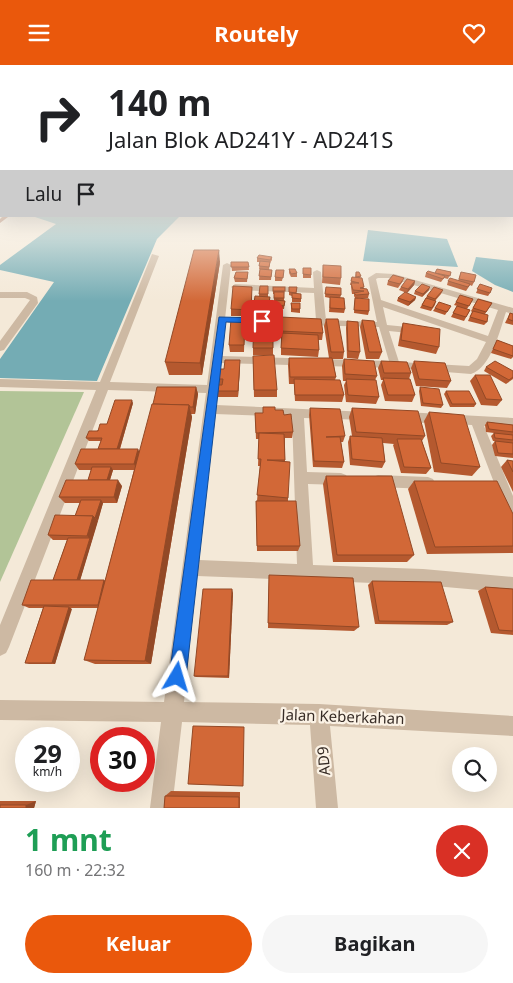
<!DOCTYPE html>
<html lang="id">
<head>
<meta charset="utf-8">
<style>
	body { margin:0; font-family:"Noto Sans",sans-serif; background:#f6f6f6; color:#202124; height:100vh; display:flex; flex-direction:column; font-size:19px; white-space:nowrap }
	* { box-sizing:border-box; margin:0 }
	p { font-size:16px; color:#757577 }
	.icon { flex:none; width:28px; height:28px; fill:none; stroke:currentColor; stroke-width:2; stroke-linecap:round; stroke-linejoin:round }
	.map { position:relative; height:743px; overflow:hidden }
	.sheet { display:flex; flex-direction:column; background:#fff; flex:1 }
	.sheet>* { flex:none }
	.top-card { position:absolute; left:0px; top:0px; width:514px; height:152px; box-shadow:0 5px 20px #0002; background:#fff; color:#202124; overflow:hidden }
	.controls { position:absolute; left:452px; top:682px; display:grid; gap:10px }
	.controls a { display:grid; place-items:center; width:45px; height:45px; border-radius:50%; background:#fff; box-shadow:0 5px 20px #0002; font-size:25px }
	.speed { position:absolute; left:15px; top:662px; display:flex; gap:10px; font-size:25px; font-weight:700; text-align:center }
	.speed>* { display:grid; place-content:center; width:65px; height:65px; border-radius:50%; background:#fff; box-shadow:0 5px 20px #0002; line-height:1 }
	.speed small { font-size:12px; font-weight:400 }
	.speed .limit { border:8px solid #d22; background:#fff; color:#111 }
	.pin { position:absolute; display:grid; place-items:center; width:42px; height:42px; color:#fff; margin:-21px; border-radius:10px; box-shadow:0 2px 8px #0006 }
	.me { position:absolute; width:55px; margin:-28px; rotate:7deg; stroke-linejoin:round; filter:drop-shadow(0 0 4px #0008) }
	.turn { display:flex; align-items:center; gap:18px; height:105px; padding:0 25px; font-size:22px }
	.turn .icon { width:65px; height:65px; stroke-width:2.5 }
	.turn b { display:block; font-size:35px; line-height:42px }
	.then { display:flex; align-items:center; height:48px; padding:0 25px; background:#0003; gap:10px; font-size:19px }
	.round { display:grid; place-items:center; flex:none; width:52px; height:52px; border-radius:26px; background:#f6f6f6 }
	.headline { display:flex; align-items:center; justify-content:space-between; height:85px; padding:0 25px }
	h1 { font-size:30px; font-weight:700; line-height:38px; color:#1e9e55 }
	.cta { display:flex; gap:10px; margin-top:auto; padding:10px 25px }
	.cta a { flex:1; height:58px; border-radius:30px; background:#ea580c; color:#fff; font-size:20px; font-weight:700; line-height:58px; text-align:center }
	.cta a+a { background:#f6f6f6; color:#202124 }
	header { display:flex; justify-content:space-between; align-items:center; height:65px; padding:0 25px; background:#ea580c; color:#fff; font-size:22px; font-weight:700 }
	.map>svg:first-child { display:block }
	.green { fill:#b2c497 }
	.water { fill:#74acb4 }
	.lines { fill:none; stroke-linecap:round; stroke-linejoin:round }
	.minor { fill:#cdb9a3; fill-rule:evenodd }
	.wall { fill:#b5592f; fill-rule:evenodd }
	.shaded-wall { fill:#934926 }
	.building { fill:#d26837; stroke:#934926 }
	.route { fill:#1a73e8; stroke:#114b97 }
	.labels { text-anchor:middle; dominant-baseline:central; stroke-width:4.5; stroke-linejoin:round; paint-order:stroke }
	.near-street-label { font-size:15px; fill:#372c26; stroke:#fbf2e5 }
</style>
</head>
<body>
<header><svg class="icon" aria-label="menu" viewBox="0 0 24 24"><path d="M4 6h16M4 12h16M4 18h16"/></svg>Routely<svg class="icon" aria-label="heart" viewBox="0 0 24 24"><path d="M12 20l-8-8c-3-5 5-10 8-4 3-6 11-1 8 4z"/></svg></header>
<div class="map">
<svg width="513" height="743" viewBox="0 0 513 743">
	<rect width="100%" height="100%" fill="#f4e9d8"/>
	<path class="green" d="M0 326 84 327 0 517Z"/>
	<g class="water">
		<path d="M32 151H180L157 174 97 316 0 313V294L54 217 0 205V200L56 159Z"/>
		<path d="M368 165 447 174 458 202 363 196Z"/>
		<path d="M476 192 513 196V227L495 220 472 206Z"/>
	</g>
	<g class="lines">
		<g class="minor">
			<rect x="0" y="146" width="1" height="5"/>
			<path d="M152 189 159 191 110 317 207 320 223 200 227 198 231 200 225 254 229 252 316 255 314 228 235 225 231 222 235 219 314 223 313 207 317 205 321 207 326 255 377 257 368 213 376 208 394 209 513 243V249L506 247C500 265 491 303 471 309L395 303 220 298 216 340 367 347 373 351 367 355 304 353 307 407 341 408 346 410 348 414 346 418 341 420 308 419 313 500 423 504 513 512V528L423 520 197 511 184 637 319 639 513 651V671L330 661 338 743H316L310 660 182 657 172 743H150L161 657 0 655V635L164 637 206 328 108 325 9 582 6 588 0 591V560L96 325 0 322V314L100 317ZM378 213H390L498 245 488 271 381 235 376 214ZM383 242 486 277 477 294 469 301 399 297 389 266 418 269 423 266 418 263 387 260ZM225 256 229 258 379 262 389 296 221 291ZM215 349 292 352 297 499 199 495Z"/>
			<path d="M0 227H27L37 232 38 238 4 285 0 286V276L30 235 25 233H0Z"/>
			<path d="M405 347 513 353V363L484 361 513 431V456L508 454 506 449 472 360 405 357 399 352Z"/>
			<path d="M378 410 428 412 433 414 435 418 433 422 428 424 378 422 373 420 371 416 373 412Z"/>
		</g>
	</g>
	<g class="wall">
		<path d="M272 192V195L270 198 269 205H272L271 215H259L260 204H261H259L260 197H257V193Z"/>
		<path d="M220 197 202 310H169L165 297Z"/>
		<path d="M231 197H248L249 205 232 206Z"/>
		<path d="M323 200 341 213 340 220 322 218Z"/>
		<path d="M303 203 311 210V213H303Z"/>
		<path d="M289 204 297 208V212H291L289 208Z"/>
		<path d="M437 204 451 207 448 214 444 213 441 217 425 212 426 208H435Z"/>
		<path d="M284 205 282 216H275V212Z"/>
		<path d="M248 207 247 217H235L234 213Z"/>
		<path d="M356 207 361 211 360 213 364 222 363 223 369 229 368 233H358L369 246 368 250 354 248 355 233 354 231V229H352L351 222V220H350L352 212 355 213Z"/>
		<path d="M461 207 474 217 472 221 470 220 466 226 447 220 448 216H458Z"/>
		<path d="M388 216H403L398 223 387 220Z"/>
		<path d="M415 216 414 220 407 228 399 225 401 222Z"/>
		<path d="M480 219 490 228 488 231 476 228Z"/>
		<path d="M260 221H268V232H270L269 242 254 241V238L259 231Z"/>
		<path d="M252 222 251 251H231V244Z"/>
		<path d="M285 222 284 230V236H285L284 244 275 243 276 236H274V229H273V226Z"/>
		<path d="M289 222H297L296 229H301V237H292V231L289 230Z"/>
		<path d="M326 222 341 230 340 233 345 244 344 248 329 247 330 233 325 232Z"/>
		<path d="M429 225 422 232 414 229 415 226Z"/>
		<path d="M443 225 441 229 435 236H436L435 240 431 246 420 243 427 231Z"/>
		<path d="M416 232 415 235 408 241 397 236 398 233Z"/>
		<path d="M473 234 467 244 470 245 464 256 451 252 457 241 467 244 454 240 456 237Z"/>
		<path d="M478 234 492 238 485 249 487 257 484 260 468 256 472 247 471 246Z"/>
		<path d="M291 238 300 244V248L291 247Z"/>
		<path d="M435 243 449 244 445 250 433 246Z"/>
		<path d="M510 248 513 249V260L505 258Z"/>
		<path d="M280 252 323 268 322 275H318L319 285 318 292 281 290V273H280Z"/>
		<path d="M245 254 244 287H230L229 280Z"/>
		<path d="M326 254 344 287 343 294H333L336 312 335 315 344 330 342 337 295 336 294 319H289L288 300 289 293H329L324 261Z"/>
		<path d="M362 255 382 287 379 294H366L360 262Z"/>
		<path d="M347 256 360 287 358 294 347 293 346 263Z"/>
		<path d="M403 258 439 282 436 289 398 281 401 264Z"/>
		<path d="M497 275 513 281V292L511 294 491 288Z"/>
		<rect x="253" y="283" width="20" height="7"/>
		<path d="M253 291 277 325V332H254Z"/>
		<path d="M344 294 377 311 375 315 379 332 376 339 346 337 344 320 346 316H343L342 301Z"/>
		<path d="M381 296 411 308 409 314 415 330 412 337 385 336 381 320 383 315H381L378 303Z"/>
		<path d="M414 296 451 316 447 323 416 321 411 303Z"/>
		<path d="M240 302 238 332H214L213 326 215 320V314L224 304Z"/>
		<path d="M486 302 513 306V314L506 319 484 306Z"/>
		<path d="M475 310 502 335 497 341 481 340 470 316Z"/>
		<path d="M196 322 198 329 195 349H191L192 352 151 599H95L84 595 98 543H71L55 599H29L25 598 43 543H29L22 540 53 515 67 475H53L48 470 75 451 80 438H65L59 432 88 415 91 405H79L75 399 98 384 101 376H89L86 373 107 359 133 338 120 384 139 386ZM113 405H134L105 516 104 515H80L103 438H117L122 421 110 415Z"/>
		<path d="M420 322 443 340 441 343 421 341 419 326Z"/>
		<path d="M446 326 476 339 474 342H450L444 329Z"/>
		<path d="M310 343 345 371 343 377H341L344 397 342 403 313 402 309 350Z"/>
		<path d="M352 343 425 371 422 376 431 403 426 409 401 408 393 380 394 379 383 378 385 397 382 403 350 400 348 377 350 371H352L349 352Z"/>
		<path d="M275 345 284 350 293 367 292 373H285V397L288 433V436L300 481 298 486H257L256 436H263H257L260 401H258L259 374H256L255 348H263Z"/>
		<path d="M429 347 480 402 472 411 434 407 424 356Z"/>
		<path d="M487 357 513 360V393L495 391 492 380 495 376H493L491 371 494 368 486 367 485 360Z"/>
		<path d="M507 395 513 396V427L501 402Z"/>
		<path d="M326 411 414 490 407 497H333L323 419Z"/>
		<path d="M414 416 513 449V488L427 489 408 424Z"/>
		<path d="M269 510 359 562 354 566 268 563Z"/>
		<path d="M372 516 453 557 447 560 375 559 368 520Z"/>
		<path d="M485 522 513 524V570L491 568 478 526Z"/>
		<path d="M233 528 229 613 196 612 194 611Z"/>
		<path d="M171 726 240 727V743H164L165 731Z"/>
		<path d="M0 736H36L34 743H0Z"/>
	</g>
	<g class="shaded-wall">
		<path d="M3 151H7L8 152 0 158V154Z"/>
		<path d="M219 185 220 197 202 310 200 298Z"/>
		<path d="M415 216 414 220 407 228 408 224Z"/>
		<path d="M430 222 429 225 422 232 423 229Z"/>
		<path d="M416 232 415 235 408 241 410 237Z"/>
		<path d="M240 295V302L238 332V326Z"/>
		<path d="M196 322 198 329 195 349 193 342Z"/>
		<path d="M132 335 133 338 118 390 116 387Z"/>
		<path d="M189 340 192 352 151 599 145 596Z"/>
		<path d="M138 384 141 390 137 405 134 399Z"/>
		<path d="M111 402 113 405 108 421 106 418Z"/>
		<path d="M118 415 122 421 117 438 114 432Z"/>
		<path d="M101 435 103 438 98 456 95 453Z"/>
		<path d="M93 451 98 456 92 476 87 471Z"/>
		<path d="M90 473 92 476 79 519 76 517Z"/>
		<path d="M104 515 108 519 103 543 98 540Z"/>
		<path d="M232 524 233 528 229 613 228 611Z"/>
		<path d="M69 542 72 544 55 599 52 598Z"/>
		<path d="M36 736 34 743H26V740Z"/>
	</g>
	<g class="building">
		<rect x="0" y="136" width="1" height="7"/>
		<path d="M194 185H219L200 298 165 297Z"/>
		<path d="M259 190 272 192 270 195 257 193Z"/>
		<path d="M260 196 270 197 269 202 259 201Z"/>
		<path d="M231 197H248L249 202H231Z"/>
		<path d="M323 200 341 201V213L323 212Z"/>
		<path d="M303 203H311V210L303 209Z"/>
		<path d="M260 204 272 205 271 212 259 211Z"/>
		<path d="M289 204H295L297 208 291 209Z"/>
		<path d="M437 204 451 207 450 211 435 208Z"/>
		<path d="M276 205H284L283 213 275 212Z"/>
		<path d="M428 206 445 211 443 214 426 208Z"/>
		<path d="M236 207H248L247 214 234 213Z"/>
		<path d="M356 207H359L361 211 356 212Z"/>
		<path d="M461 207 476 210 474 217 459 214Z"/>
		<path d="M393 210 404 213 400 219 388 216Z"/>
		<path d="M352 212 362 213 364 222 360 223 367 224 369 229 356 230 354 228 364 226 353 225 351 218H359L351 216Z"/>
		<path d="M450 213 470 219 468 222 448 216Z"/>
		<path d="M407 214 415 216 408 224 401 222Z"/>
		<path d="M422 219 430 222 423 229 415 226Z"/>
		<path d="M480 219 492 223 490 228 477 224Z"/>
		<path d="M233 221 252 222 251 245 231 244Z"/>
		<path d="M260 221H268V229H259Z"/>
		<rect x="273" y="222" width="12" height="4"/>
		<path d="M289 222H297L296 228 289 227Z"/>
		<path d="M326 222 341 223V230L325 229Z"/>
		<path d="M434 222 443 225 435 234 427 231Z"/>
		<rect x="274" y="227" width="10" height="6"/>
		<path d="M405 227 416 232 410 237 398 233Z"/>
		<path d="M292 228 301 229V234L292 233Z"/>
		<path d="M460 230 473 234 469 241 456 237Z"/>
		<path d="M255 231 270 232 269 238H254Z"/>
		<path d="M330 232 344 233 345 244 330 243Z"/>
		<path d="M355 233 369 234V246L354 245Z"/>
		<path d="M426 233 436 236 432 243 422 240Z"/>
		<path d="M478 234 492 238 486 247 473 243Z"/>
		<path d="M276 235 285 236 284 241 275 240Z"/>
		<path d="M439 237 451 241 447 247 435 243Z"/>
		<path d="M291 238H300V244H292Z"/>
		<path d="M457 241 470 245 466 252 453 248Z"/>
		<path d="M473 246 488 250 487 257 470 252Z"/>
		<path d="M510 248 513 249V256L508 254Z"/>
		<path d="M280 252 321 254 323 268 280 266Z"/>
		<path d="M254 253H273V283H253Z"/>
		<path d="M231 254H245L244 280H229Z"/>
		<path d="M326 254H338L344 287H331Z"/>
		<path d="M362 255 374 256 382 287H369Z"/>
		<path d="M347 256 358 257 360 287 348 286Z"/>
		<path d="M403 258 440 264 439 282 401 275Z"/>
		<path d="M282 268 318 270 319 285 281 283Z"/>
		<path d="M497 275 513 281V291L493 284Z"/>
		<path d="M274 290 277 325H254L253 291Z"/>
		<path d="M289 293H332L336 312H290Z"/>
		<path d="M344 294 374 296 377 311 345 309Z"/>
		<path d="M225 295H240L238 326H213L214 320H222L223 314H215L216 304H224Z"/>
		<path d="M381 296 407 297 411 308H384Z"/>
		<path d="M414 296 445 298 451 316 419 314Z"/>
		<path d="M495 296 513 306V312L509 315 486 302Z"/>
		<path d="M475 310H490L502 335 486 334Z"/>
		<path d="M383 313 410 314 415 330H388Z"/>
		<path d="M294 314 340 315 344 330H295Z"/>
		<path d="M346 314 376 315 379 332 348 330Z"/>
		<path d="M157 322H196L193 342H190L189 340 153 339Z"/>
		<path d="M420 322 439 324 443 340 423 338Z"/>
		<path d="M446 326H469L476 339H452Z"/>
		<path d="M115 335H132L117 384H98L102 373H86L89 366H98L100 359H107Z"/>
		<path d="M152 339 189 340 145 596 84 595Z"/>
		<path d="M263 342H275V345H283L284 350 291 349 293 367 256 368 255 348H263Z"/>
		<path d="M310 343 340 344 345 371 326 372H340L344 397 314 396Z"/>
		<path d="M352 343 418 346 425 371 356 367Z"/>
		<path d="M429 347 464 350 480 402 441 398Z"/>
		<path d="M487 357 513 360V367L489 364Z"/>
		<path d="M259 368 284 369 285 395H267L290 397 288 433 257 430 261 394H258Z"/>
		<path d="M494 368 513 370V375L495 373Z"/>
		<path d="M350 371 382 373 385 397 352 394Z"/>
		<path d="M397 374H421L431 403 404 402Z"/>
		<path d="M495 376 513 378V389L498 388Z"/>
		<path d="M81 384H138L134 399H75Z"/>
		<path d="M507 395 513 396V407Z"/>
		<path d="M92 402H111L107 415H88Z"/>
		<path d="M326 411H392L414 490H337Z"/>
		<path d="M66 415H118L114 432H59Z"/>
		<path d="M414 416H497L513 449V481L435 482Z"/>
		<path d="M81 435H101L95 453 93 451H75Z"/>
		<path d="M256 436H296L300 481H257Z"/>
		<path d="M55 450 93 451 87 471 48 470Z"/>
		<path d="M68 473H90L77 515H53Z"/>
		<path d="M269 510 353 513 359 562 268 558Z"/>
		<path d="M31 515H104L98 540H22Z"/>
		<path d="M372 516 441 517 453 557 379 556Z"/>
		<path d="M485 522 513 524V566L499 565Z"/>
		<path d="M203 524H232L228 611H194Z"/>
		<path d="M44 541 69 542 52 598H25Z"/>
		<path d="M193 661 244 662 243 721 188 719Z"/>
		<path d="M165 731 239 732V743H164Z"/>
		<rect x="0" y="740" width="26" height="3"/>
	</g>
	<linearGradient id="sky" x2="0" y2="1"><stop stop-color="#79b1d3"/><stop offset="0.56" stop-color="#faf5ed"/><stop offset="1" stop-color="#faf5ed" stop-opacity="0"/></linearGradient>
	<rect width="513" height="236" fill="url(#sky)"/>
	<path class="route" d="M219 252 262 253 266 256 262 258 226 257 186 612 183 618 177 621 171 618 169 612Z"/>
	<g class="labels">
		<g class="near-street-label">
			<text transform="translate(343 651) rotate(2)">Jalan Keberkahan</text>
			<text transform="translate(323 696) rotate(-95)">AD9</text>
		</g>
	</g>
</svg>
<div class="controls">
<a><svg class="icon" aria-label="search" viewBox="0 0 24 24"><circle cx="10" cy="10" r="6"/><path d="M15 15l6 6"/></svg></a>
</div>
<div class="speed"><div>29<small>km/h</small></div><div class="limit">30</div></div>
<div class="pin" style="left:262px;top:256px;background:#d93025"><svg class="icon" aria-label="arrive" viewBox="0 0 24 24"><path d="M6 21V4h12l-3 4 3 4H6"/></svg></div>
<svg class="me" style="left:177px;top:612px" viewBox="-20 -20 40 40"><path d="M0-17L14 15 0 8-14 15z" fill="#1a73e8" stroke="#fff" stroke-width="4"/></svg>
<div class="top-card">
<div class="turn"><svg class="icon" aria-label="right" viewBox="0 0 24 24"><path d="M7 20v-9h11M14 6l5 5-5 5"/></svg><div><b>140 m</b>Jalan Blok AD241Y - AD241S</div></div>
<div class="then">Lalu<svg class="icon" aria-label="arrive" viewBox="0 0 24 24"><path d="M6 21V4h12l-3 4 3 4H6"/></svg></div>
</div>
</div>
<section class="sheet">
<div class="headline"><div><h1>1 mnt</h1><p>160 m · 22:32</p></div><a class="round" style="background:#d93025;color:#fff"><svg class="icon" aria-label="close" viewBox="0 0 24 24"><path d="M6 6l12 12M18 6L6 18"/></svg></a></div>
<div class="cta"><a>Keluar</a><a>Bagikan</a></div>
</section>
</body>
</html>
